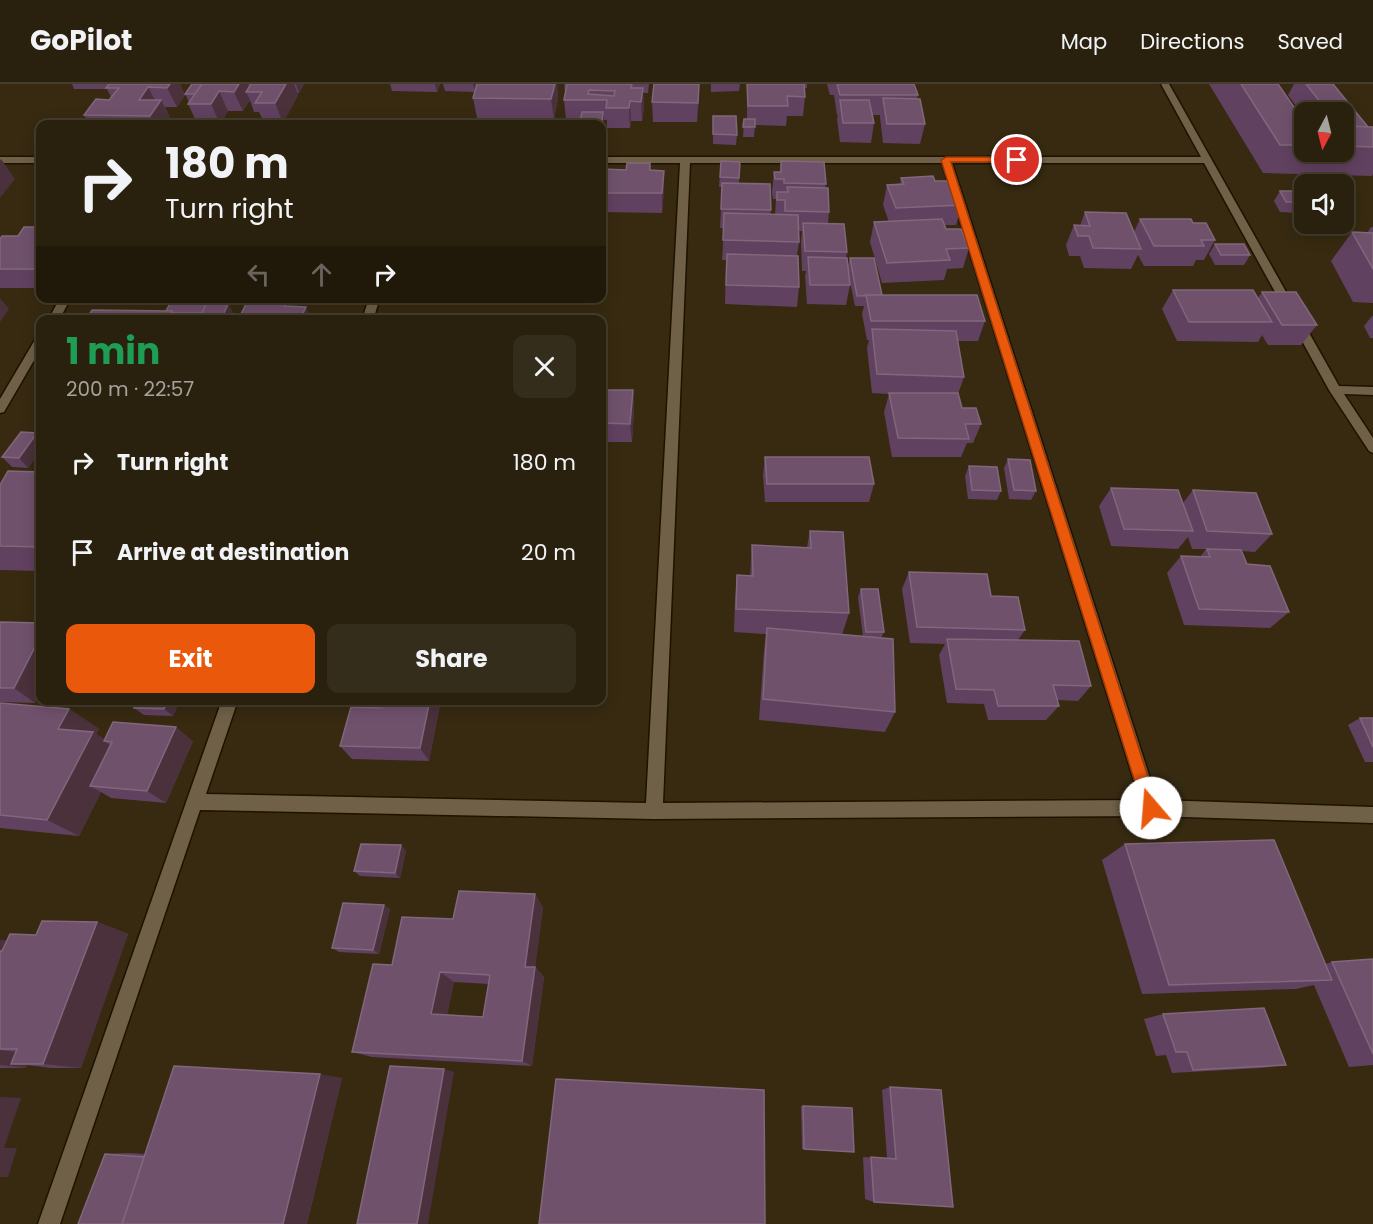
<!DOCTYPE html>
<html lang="en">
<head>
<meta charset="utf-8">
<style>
	body { margin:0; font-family:Poppins,sans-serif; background:#352d1b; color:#f1f3f6; height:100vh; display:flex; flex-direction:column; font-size:22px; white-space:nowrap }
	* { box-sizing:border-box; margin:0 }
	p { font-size:20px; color:#a5a39d }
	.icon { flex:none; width:33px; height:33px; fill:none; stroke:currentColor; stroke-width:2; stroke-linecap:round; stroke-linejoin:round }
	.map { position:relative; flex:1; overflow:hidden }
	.side { position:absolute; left:36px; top:231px; width:570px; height:390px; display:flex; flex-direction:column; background:#29200d; border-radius:12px; box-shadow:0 3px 15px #0003,0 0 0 2px #453e2e }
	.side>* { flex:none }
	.guide { position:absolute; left:36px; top:36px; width:570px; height:183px; border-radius:12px; box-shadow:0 3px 15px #0003,0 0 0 2px #453e2e; background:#29200d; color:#f1f3f6; overflow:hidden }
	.needle { width:39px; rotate:187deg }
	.fabs { position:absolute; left:1294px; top:18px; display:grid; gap:12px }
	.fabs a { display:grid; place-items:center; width:60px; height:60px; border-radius:12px; background:#29200d; box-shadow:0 3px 15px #0003,0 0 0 2px #453e2e; font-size:30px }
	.pin { position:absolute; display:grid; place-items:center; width:51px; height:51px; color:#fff; margin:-26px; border:3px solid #fff; border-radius:50%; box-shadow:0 2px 6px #0007 }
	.me { position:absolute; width:66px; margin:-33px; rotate:342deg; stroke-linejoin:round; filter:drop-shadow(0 0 4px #0008) }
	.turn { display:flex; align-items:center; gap:21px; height:126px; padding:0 30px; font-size:27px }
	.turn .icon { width:78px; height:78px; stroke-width:2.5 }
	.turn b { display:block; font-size:42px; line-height:51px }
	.lanes { display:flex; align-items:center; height:57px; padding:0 30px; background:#0003; justify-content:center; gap:30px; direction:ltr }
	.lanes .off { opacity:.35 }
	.round { display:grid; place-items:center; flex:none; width:63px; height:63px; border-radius:12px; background:#352d1b }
	.headline { display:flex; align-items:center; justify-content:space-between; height:102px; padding:0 30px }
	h1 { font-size:36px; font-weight:700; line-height:45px; color:#1e9e55 }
	.primary-button { display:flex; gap:12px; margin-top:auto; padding:12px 30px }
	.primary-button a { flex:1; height:69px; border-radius:12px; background:#ea580c; color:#fff; font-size:24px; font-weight:700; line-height:69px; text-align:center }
	.primary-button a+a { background:#352d1b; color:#f1f3f6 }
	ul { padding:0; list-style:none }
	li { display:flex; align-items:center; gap:18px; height:90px; padding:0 30px }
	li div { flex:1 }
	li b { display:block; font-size:22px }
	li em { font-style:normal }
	header { display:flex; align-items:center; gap:36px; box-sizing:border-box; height:84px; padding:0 30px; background:#29200d; border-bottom:2px solid #453e2e }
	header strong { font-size:28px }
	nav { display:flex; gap:33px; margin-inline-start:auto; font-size:21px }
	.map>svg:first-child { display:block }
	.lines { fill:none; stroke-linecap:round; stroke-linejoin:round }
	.minor-casing { stroke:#1e1200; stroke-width:3 }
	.minor { fill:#706047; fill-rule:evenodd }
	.wall { fill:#614160; fill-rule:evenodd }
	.shaded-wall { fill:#4a313c }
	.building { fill:#6f516c; stroke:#81677b; stroke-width:1.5; fill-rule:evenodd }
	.route { fill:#ea580c; stroke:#983908; stroke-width:1.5 }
</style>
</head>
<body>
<header>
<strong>GoPilot</strong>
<nav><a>Map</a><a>Directions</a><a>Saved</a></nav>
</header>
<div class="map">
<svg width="1373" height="1140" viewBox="0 0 1373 1140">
	<rect width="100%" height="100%" fill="#372a11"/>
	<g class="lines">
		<g class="minor-casing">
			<g id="minor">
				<path d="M1161 0H1169L1339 302 1373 303V311L1344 310 1373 354V369L1369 367 1329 306 1204 79H952L1157 716 1373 723V739L1151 732 654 735 200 726 60 1140H38L222 616H238L206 710 646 719 680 79H602V73H1201ZM690 79H942L1140 716 663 719Z"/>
				<rect x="0" y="73" width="40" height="6"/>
				<path d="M60 214H71L59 236H48Z"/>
				<path d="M369 214H380L373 236H362Z"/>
				<path d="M40 253V266L4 328 0 329V315L36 254Z"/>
			</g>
		</g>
		<use href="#minor" class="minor"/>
	</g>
	<g class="wall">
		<path d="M72 0H180L185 11 177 23H165L171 36 168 40H89L84 31 109 16 111 13 107 5H74Z"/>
		<path d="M192 0H304L299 9H297L298 11 283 39 264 38 259 28H254L250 16 243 27H228L220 40 197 39 188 20 189 18 185 10Z"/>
		<path d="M390 0H440L437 8 392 7Z"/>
		<path d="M443 0H557L558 14 554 35 477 34 473 14 475 8 445 7Z"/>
		<path d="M564 0H649L648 9H643L644 23 642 37H631L630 44H607V36H604L603 48H602V40H557L580 39V35H566L564 16 565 8Z"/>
		<path d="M711 0H740L739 7 711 8Z"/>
		<path d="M747 0H807V4H804L805 13 803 32H787L786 42 755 41 754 53H743L744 35H747Z"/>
		<path d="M827 0H914L918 11 917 15 925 40 920 60 883 59 880 33V31H872L874 39 871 59 840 58 837 35 838 31H837L834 11H830Z"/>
		<path d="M1209 0H1278L1305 39V68H1344V28H1305V34L1288 11 1294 0H1333L1367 43H1373V90L1372 92 1263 89Z"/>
		<path d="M699 13 697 38H653L652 18Z"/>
		<path d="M713 32 737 51 736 61 713 60Z"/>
		<path d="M721 77 740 78 739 99 771 126 770 131H775L776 115H773L772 108 774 88H780L781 77 826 100 825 104 829 128 828 140 847 168 846 174 848 182 850 174 882 211 985 237 978 257H957L964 293 958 310 962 324 981 340 973 359H967L961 373H892L884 328 889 310 872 309 867 264 869 256H867L862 230 864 222H855L849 193 850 201 846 221 807 220 805 192 806 187H802L801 159 802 147H799V158L797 172 799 203 797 223 725 220 726 176H722L724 144H720L722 103H719Z"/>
		<path d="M626 86 664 87V106L662 129 602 128V100Z"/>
		<path d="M901 94 935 97 962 121 956 141H944L946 145 969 164 963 184 947 185 944 196 882 199 870 158 874 138H889L883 121 887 101 900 100Z"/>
		<path d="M1280 107 1305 118 1298 129 1280 128 1274 117Z"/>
		<path d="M1085 128 1134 148 1140 135 1193 139 1215 156 1204 176H1196L1193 182H1144L1138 171 1131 185 1084 184 1080 172H1069L1066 161 1074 141 1080 142Z"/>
		<path d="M40 143V204H0V155L18 152Z"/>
		<path d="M1371 143H1373V219L1353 218 1331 177 1352 148 1367 149Z"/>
		<path d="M1215 160 1250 171 1244 181H1215L1209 170Z"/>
		<path d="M1173 206 1258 214 1262 208 1317 241 1301 261H1268L1262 251 1258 258 1177 257 1162 225Z"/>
		<path d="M173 214H223L224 216 222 220H228L237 236H86L166 227Z"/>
		<path d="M1372 232H1373V254H1370L1364 242Z"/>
		<path d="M602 306H633L634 325 632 358H602Z"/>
		<path d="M37 349 40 353V366L28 384 12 383 2 373Z"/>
		<path d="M765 373 874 400 869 418H765L763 391Z"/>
		<path d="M1008 375 1036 407 1031 416 1009 415 1004 384Z"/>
		<path d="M969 382 1001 407 997 416 968 415 965 392Z"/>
		<path d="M40 388V487L0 486V401Z"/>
		<path d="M1111 404 1183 419 1193 406 1272 450 1255 468 1242 467 1247 480 1289 528 1270 544 1184 541 1167 489 1181 472 1200 473 1206 465H1192L1188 453 1178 465 1111 462 1099 422Z"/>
		<path d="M810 447 849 529 842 551 863 553 858 513 861 505 884 548 881 554 895 628 885 648 759 636 764 567 766 550 734 548 735 516 737 491 750 492 752 461 807 463Z"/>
		<path d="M909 488 1025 546 1018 556 1091 602 1078 617 1057 616 1059 622 1046 636H988L984 620 947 619 939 571 945 560 910 559 902 505Z"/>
		<path d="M0 538 40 539V609L35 619 0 618Z"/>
		<path d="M138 616H180L173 632 144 631 134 624Z"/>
		<path d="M383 616H441L429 677 352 675 340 662 382 624Z"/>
		<path d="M0 619 69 625 99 645 96 650 104 655 193 657 166 719 111 714 101 708 79 752 0 744Z"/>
		<path d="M1360 634H1373V678H1365L1348 641Z"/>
		<path d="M1125 760 1325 880 1332 878 1373 875V981L1349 983 1314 901 1296 905 1142 910 1102 776Z"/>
		<path d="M401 761 406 767 400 794 360 792 354 787Z"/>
		<path d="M535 810 543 824 535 883 544 893 532 982 372 973 352 968 392 881 453 835ZM454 898 489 900 483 933 447 931Z"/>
		<path d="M390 825 379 870 339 868 332 864Z"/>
		<path d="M97 838 128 850 81 984H51L27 981 26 984H0V856L6 857Z"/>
		<path d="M1163 930 1286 981 1261 984 1172 989 1166 971 1156 972 1144 935Z"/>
		<path d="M342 994 307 1140H78L105 1070 130 1069 145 1070Z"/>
		<path d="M890 1003 941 1006 874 1118 865 1115 863 1073 887 1074 882 1006Z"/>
		<path d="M801 1022H803L854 1068 802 1065Z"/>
	</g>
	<g class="shaded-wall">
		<path d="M170 0H180L185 11 177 23 167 4Z"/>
		<path d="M239 0H248L251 8 249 9V8H246L250 16 243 27 234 8Z"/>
		<path d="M286 0H294L298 11 283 39 275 19Z"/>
		<path d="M296 0H304L299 9Z"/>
		<path d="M435 0H440L437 8Z"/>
		<path d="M473 0H478L475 8Z"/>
		<path d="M555 0H557L558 14 554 35 551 15Z"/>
		<path d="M699 0V13L697 38Z"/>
		<path d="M148 3 158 22 161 16 171 36 168 40H155L150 32 139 16Z"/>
		<path d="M643 4 644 23 642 37 641 18Z"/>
		<path d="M219 7 228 27 220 40 211 20Z"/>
		<path d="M630 17 631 37 630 44 629 24Z"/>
		<path d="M603 28 604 38 603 48 602 38Z"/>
		<path d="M1 75 15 95 0 114V76Z"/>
		<path d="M664 87V106L662 129V109Z"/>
		<path d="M0 214 9 225 0 238Z"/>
		<path d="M215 214H223L224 216 215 236 208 229Z"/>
		<path d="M228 220 237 236H221Z"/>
		<path d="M306 223 312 236 300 235Z"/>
		<path d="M172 227 177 236H168Z"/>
		<path d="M633 306 634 325 632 358 630 340Z"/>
		<path d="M37 349 40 353V366L28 384 19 374Z"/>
		<path d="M40 553V609L35 619 14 604Z"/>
		<path d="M168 616H180L173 632 164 625Z"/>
		<path d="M430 616H441L429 677 420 664Z"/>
		<path d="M69 625 99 645 96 650 107 657H104L121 669 90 702 101 708 79 752 47 736 58 645Z"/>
		<path d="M176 643 193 657 166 719 147 707Z"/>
		<path d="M401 761 406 767 400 794 395 789Z"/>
		<path d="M535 810 543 824 534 892 525 883Z"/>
		<path d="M384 821 390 825 379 870 373 866Z"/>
		<path d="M97 838 128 850 81 984 43 980Z"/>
		<path d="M0 856 17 861 0 917Z"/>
		<path d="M535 883 544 893 532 982 522 977Z"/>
		<path d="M440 888 454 898 446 937 431 930Z"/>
		<path d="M0 966 32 970 11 980 27 981 26 984 0 981Z"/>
		<path d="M444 985 454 988 428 1140H417Z"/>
		<path d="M320 990 342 994 307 1140H283Z"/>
		<path d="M0 1013 21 1014 4 1064H17L8 1093H0Z"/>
	</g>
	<g class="building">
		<path d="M109 0H170L167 4 148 3 139 16H161L150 32 84 31 96 15 109 16 119 4H106Z"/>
		<path d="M192 0H202L195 10H185Z"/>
		<path d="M202 0H239L234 8 219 7 211 20H188Z"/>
		<path d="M251 0H286L275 19H255L262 8H246Z"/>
		<path d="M477 0H555L551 15 473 14Z"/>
		<path d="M567 0H632L631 4H643L641 18 630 17 629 24H606L607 16H564ZM589 6 615 7 614 12 588 10Z"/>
		<path d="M654 0H699L698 19 652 18Z"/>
		<path d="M747 0H804L805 13 787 12 788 22H748Z"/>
		<path d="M837 0H914L918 11H840Z"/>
		<path d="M1241 0H1278L1305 39V61H1280Z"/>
		<path d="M1306 0H1333L1368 43 1344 42V28H1328Z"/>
		<path d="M883 14 920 15 925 40H887Z"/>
		<path d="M840 16H869L874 39H843Z"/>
		<path d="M582 28H603L602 38 580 37Z"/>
		<path d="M713 32H736L737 51 713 50Z"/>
		<path d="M744 35H755V43H743Z"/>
		<path d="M557 39H587L586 40H557Z"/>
		<path d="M1344 42 1373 43V63L1344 62Z"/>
		<path d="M721 77 740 78 739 94 720 93Z"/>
		<path d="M781 77 824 78 826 100 784 99V95H775L774 88H781Z"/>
		<path d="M627 79H650V86L664 87 662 109H602V100L604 85 626 86Z"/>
		<path d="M933 92 935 97H951L962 121 896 124 887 101 904 100 901 94Z"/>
		<path d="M722 99 770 100 771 126 721 125Z"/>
		<path d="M787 103 828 104 829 128 785 127V116H777V108H788Z"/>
		<path d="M1280 107H1298L1305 118H1286Z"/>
		<path d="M1085 128 1126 129 1141 165 1093 164 1089 152H1078L1074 141 1090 142Z"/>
		<path d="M724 129 798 131 799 158 723 156Z"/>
		<path d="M942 135 946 145H961L969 164 946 165 950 176 887 179 874 138Z"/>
		<path d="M1140 135H1191L1193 139H1206L1215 156H1201L1204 162H1154Z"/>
		<path d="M803 139 844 140 847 168 805 167Z"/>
		<path d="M24 143H40V185H0V155L2 152H18Z"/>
		<path d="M1352 148 1373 149V185Z"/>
		<path d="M1215 160H1244L1250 171H1221Z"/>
		<path d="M727 170 798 172 799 203 726 201Z"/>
		<path d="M808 173 847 174 850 201H810Z"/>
		<path d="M850 174H874L882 211 857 212Z"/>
		<path d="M1173 206H1253L1272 238H1189Z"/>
		<path d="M1262 208H1296L1317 241H1282Z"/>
		<path d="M866 211H977L985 237H871Z"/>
		<path d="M173 214H215L212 220H206L202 229H173L172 227H166Z"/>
		<path d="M248 216 287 217 285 222 306 223 300 235H316L238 236Z"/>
		<path d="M206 220H228L221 236H199Z"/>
		<path d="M92 226 172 227 168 236H86Z"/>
		<path d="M872 245 956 247 964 293 877 290Z"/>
		<path d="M602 306H633L630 340 602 339Z"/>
		<path d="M889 309H958L962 324H976L981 340H965L969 355 898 354Z"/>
		<path d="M21 348 37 349 19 374 2 373Z"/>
		<path d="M765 373H869L874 400H767Z"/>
		<path d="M1008 375 1030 376 1036 407 1014 406Z"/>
		<path d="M969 382 997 383 1001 407 972 406Z"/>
		<path d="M8 387 40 388V463L0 462V401Z"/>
		<path d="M1111 404 1178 406 1193 447 1124 445Z"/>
		<path d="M1193 406 1256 409 1272 450 1207 447Z"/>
		<path d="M810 447 843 448 849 529 736 525 737 491 753 492 752 461 811 464Z"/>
		<path d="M1207 465 1241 466 1247 480 1270 482 1289 528 1199 525 1181 472 1210 473Z"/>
		<path d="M909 488 987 490 991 512 1018 513 1025 546 917 543Z"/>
		<path d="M861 505H878L884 548H866Z"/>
		<path d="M0 538 40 539V553L14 604H0Z"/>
		<path d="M767 544 893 555 895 628 763 615Z"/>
		<path d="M947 555 1079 557 1091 602 1053 601 1059 622H998L994 606 956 605Z"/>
		<path d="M138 616H168L164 625 134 624Z"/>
		<path d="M383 616H430L420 664 340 662 351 623 382 624Z"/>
		<path d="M0 619 69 625 58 645 93 648 47 736 0 731Z"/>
		<path d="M1360 634H1373V663Z"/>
		<path d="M113 638 176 643 147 707 90 702 112 658 104 657Z"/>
		<path d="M1274 756 1332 896 1169 901 1125 760Z"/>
		<path d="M361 760 401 761 395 789 354 787Z"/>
		<path d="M459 807 535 810 525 883H535L522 977 352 968 373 880 392 881 402 833 453 835ZM440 888 490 891 483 933 431 930Z"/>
		<path d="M343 819 384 821 373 866 332 864Z"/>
		<path d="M42 837 97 838 43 980H11L17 965H0V867H2L10 850 36 851Z"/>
		<path d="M1373 875V970L1332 878Z"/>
		<path d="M1264 924 1286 981 1193 986 1187 968H1176L1163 930Z"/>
		<path d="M174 982 320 990 283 1140H122Z"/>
		<path d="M390 982 444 985 417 1140H357Z"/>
		<path d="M556 995 764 1006 765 1140H539Z"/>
		<path d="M890 1003 941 1006 953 1123 874 1118 871 1073 896 1075Z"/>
		<path d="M803 1022 852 1024 854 1068 804 1065Z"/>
		<path d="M105 1070 144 1073 122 1140H78Z"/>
	</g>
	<path class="route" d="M946 73H1017L1021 76 1017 78H951L1158 724 1156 729 1151 731 1145 729 1143 724 941 76Z"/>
</svg>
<div class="fabs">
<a><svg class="needle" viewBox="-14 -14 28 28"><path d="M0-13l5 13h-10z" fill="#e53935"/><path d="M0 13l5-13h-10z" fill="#a5a39d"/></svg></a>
<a><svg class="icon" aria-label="sound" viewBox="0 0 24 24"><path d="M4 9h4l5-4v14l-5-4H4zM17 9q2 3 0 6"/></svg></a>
</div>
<div class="pin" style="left:1017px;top:76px;background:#d93025"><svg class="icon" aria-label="arrive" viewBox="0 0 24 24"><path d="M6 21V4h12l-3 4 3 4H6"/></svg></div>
<svg class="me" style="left:1151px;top:724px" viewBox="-20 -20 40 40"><circle r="19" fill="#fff"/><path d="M0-13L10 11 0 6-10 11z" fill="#ea580c"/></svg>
<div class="guide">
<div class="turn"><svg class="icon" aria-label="right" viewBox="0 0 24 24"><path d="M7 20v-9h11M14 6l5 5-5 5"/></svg><div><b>180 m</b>Turn right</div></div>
<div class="lanes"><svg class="icon off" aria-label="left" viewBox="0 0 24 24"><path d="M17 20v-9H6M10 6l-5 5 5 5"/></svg><svg class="icon off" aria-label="ahead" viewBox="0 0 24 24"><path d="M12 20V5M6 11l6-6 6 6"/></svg><svg class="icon" aria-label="right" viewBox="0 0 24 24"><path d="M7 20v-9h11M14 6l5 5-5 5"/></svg></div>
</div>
<section class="side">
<div class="headline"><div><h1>1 min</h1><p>200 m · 22:57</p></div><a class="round"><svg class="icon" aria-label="close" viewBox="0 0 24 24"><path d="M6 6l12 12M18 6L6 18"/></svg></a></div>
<ul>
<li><svg class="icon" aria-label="right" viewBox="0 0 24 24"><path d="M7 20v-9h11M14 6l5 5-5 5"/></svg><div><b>Turn right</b></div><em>180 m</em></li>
<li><svg class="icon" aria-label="arrive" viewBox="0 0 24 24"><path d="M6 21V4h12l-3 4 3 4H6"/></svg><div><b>Arrive at destination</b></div><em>20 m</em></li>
</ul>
<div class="primary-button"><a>Exit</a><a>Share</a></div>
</section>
</div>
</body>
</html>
